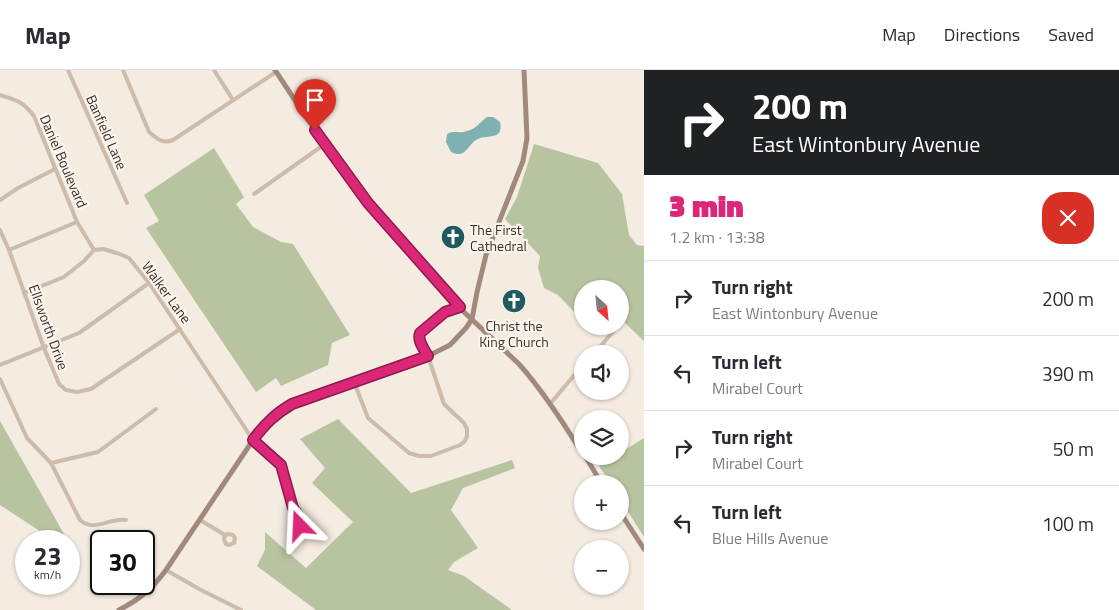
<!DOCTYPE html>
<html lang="en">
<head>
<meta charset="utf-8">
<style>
	body { margin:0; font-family:"Titillium Web",sans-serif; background:#f7f7f7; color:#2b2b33; height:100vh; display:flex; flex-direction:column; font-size:19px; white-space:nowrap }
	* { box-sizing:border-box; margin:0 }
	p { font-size:16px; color:#7c7c81 }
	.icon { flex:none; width:28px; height:28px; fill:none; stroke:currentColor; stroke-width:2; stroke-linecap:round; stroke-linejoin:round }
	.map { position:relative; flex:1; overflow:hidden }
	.drawer { display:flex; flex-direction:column; background:#fff; width:475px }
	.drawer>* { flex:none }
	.banner { background:#202124; color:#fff; overflow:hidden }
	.needle { width:32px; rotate:153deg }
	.tools { position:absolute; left:574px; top:210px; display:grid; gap:10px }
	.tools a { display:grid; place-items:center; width:55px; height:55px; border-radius:50%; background:#fff; box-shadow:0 1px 4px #0004; font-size:25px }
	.speed { position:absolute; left:15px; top:460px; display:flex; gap:10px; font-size:25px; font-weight:700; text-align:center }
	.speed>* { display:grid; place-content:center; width:65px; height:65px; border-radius:50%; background:#fff; box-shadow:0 1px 4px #0004; line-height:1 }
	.speed small { font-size:12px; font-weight:400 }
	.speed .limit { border:2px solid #111; border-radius:8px; background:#fff; color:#111 }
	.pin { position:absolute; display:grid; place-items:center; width:42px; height:42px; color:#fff; margin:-51px -21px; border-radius:50% 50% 50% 0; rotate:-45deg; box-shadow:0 0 5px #0007 }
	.pin .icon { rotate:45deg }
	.me { position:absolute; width:55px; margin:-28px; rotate:339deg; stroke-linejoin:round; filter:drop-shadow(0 0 4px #0008) }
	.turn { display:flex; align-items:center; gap:18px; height:105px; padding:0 25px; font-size:22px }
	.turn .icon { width:65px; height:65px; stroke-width:2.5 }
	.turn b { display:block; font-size:35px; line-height:42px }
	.round { display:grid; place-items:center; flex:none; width:52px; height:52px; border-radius:20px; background:#f7f7f7 }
	.overview { display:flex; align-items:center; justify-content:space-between; height:85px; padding:0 25px }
	h1 { font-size:30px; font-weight:800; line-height:38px; color:#db2777 }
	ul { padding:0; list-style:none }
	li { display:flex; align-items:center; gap:15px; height:75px; padding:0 25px; border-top:1px solid #e1e1e2 }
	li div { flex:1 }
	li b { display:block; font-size:19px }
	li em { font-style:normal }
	header { display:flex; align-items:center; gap:30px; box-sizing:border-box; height:70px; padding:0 25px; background:#fff; border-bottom:1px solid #e1e1e2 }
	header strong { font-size:24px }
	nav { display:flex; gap:28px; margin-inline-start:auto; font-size:18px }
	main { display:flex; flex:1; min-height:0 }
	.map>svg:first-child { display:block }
	.green { fill:#b8c4a0 }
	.water { fill:#7fb0b2 }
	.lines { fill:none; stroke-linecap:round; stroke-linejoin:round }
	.street { stroke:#cdbbac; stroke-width:4 }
	.secondary { stroke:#a18a7d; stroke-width:5 }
	.route-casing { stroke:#8e194d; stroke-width:12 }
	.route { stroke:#db2777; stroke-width:9 }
	.labels { text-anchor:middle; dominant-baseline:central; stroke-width:4.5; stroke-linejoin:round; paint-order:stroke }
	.street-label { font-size:14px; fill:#3b302b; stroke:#fbf5ee }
	.poi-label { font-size:14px; fill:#3b302b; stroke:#fbf5ee; text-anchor:start }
</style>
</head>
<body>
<header>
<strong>Map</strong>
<nav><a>Map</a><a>Directions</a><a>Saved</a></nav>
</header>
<main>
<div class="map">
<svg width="644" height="540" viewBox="0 0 644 540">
	<rect width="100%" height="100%" fill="#f4ebe1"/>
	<g class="green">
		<path d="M534 74 598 93 622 124 629 165 637 175 644 176V271L624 252 620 251V219H582V250L558 225 544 218 538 198 540 186 505 149 517 127Z"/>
		<path d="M214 78 244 127 236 134 253 157 281 172 293 174 350 265 332 273 328 295 281 316 276 308 256 322 146 158 159 151 144 125Z"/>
		<path d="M338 349 411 423 512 390 515 398 463 418 451 440 478 478 454 492 448 500 464 506 512 540H316L257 496 265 480V462L306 498 353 452 312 413 325 398 300 369Z"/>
		<path d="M0 351 68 471H55L0 435Z"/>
		<path d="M644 368V467L620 429V414H611L599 396 614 386H620V383Z"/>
	</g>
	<path class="water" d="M487 47H493L500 52C504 71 487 64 478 69 468 73 466 90 451 82L446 72 447 64C454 60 460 64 467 61 476 59 480 52 487 47Z"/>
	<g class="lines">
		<g class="street">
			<path d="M68 0 127 133"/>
			<path d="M123 0 149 62C158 69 162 74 173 70L276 2"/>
			<path d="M214 0 233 30"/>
			<path d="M0 25C18 31 22 31 34 46L77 152 94 180"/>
			<path d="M254 124 325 74"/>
			<path d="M0 130 18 118 55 99"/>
			<path d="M0 160 9 180 44 278 59 314 66 320 77 322 91 319 180 259"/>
			<path d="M9 180 77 152"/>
			<path d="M24 223 64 207 84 191 94 180 103 179 117 183 129 188 149 213 253 370 281 395 293 438 301 449C300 453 300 457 304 460H309L311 456V452L306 449H301"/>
			<path d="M594 284 616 258"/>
			<path d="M0 295 79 263 149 213"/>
			<path d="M0 309 27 368 51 393 80 450C95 463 110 447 126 450"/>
			<path d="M354 312 368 348 409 383 419 386H431L460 375 465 371 467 366V359L464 353 444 334 428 286 421 272 419 265C424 258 436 246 444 242 449 240 455 239 460 237"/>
			<path d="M550 334 582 296"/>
			<path d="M51 393 98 382 156 339"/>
			<path d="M200 450 225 465 228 464 233 465 235 468 234 473 229 475 226 474 224 469 225 465"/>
			<path d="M166 500 199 519 241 540"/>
		</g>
		<g class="secondary">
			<path d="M275 0 306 47 368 133 464 242 519 294C543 321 563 352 582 383"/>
			<path d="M585 386 602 414"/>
			<path d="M620 442 644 479"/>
			<path d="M119 540C140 529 152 519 166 500L253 370C265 354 275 344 292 334L428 286 450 275 466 258 472 249 477 222 486 185 523 91 527 68 524 0"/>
		</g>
	</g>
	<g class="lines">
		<g class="route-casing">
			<path id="route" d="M300 456 301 449 293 438 281 395 253 370C265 354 275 344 292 334L428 286C424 279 417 271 420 263L445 242 460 237 368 133 315 60"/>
		</g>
		<use href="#route" class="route"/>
	</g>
	<defs>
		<g id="church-disc" transform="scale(1.25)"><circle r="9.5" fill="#1f5a5e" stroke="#fbf5ee"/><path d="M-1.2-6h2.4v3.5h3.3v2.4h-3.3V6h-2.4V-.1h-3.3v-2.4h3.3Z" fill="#fff"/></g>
	</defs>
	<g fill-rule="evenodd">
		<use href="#church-disc" x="453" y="167"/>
		<use href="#church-disc" x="514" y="231"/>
	</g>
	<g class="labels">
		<g class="street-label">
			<text transform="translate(107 62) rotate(66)">Banfield Lane</text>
			<text transform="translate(64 91) rotate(67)">Daniel Boulevard</text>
			<text transform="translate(167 222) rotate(54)">Walker Lane</text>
			<text transform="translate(49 257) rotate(70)">Ellsworth Drive</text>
		</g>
		<g class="poi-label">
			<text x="470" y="159">The First<tspan x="470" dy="16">Cathedral</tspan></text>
			<text x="514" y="255" text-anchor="middle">Christ the<tspan x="514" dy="16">King Church</tspan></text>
		</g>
	</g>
</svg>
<div class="tools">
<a><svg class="needle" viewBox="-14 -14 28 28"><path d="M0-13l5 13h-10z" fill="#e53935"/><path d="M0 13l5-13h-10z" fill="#7c7c81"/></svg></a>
<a><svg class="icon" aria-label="sound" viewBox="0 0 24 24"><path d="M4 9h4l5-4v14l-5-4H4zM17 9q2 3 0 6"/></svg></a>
<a><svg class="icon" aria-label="layers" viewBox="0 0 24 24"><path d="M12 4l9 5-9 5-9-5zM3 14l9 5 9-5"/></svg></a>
<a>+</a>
<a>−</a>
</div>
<div class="speed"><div>23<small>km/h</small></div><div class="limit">30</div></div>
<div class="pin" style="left:315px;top:60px;background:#d93025"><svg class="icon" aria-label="arrive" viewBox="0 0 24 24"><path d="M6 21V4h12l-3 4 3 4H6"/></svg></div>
<svg class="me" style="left:300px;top:456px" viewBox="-20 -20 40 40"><path d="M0-17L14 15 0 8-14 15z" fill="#db2777" stroke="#fff" stroke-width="4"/></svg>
</div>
<section class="drawer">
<div class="banner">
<div class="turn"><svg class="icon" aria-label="right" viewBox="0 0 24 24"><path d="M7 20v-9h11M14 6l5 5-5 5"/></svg><div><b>200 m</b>East Wintonbury Avenue</div></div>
</div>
<div class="overview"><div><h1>3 min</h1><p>1.2 km · 13:38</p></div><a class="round" style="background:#d93025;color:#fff"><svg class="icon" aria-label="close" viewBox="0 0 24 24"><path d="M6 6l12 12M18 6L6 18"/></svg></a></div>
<ul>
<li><svg class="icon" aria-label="right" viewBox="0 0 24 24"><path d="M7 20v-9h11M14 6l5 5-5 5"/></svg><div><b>Turn right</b><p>East Wintonbury Avenue</p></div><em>200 m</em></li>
<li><svg class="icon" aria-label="left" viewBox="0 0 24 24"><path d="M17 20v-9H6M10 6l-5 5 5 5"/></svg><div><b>Turn left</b><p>Mirabel Court</p></div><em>390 m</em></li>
<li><svg class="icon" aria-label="right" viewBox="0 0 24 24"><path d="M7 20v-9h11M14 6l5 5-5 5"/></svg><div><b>Turn right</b><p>Mirabel Court</p></div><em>50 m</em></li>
<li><svg class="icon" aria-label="left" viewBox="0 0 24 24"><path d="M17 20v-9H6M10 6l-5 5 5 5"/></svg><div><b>Turn left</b><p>Blue Hills Avenue</p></div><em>100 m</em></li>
</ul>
</section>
</main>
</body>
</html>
